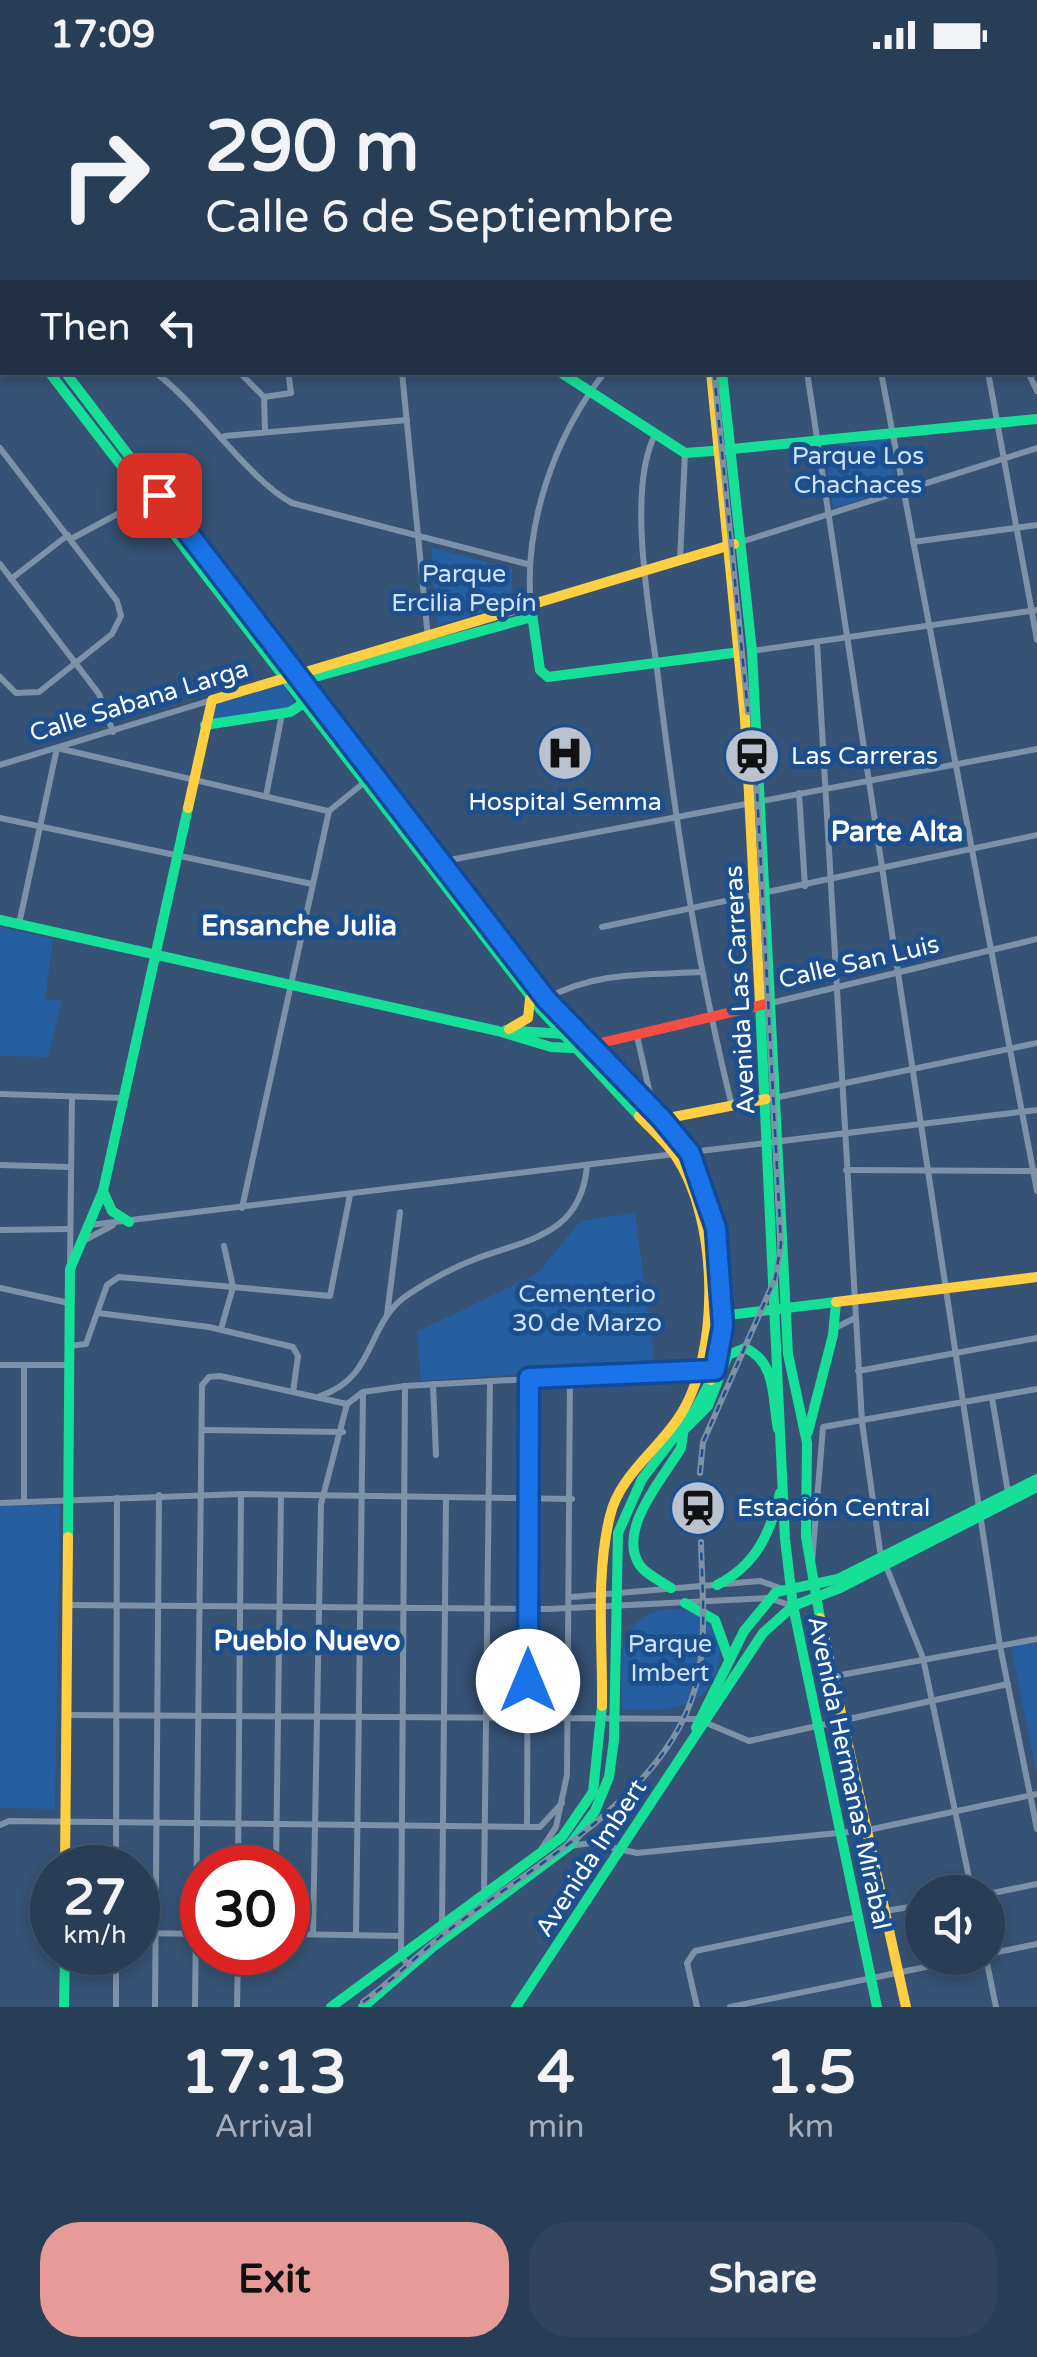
<!DOCTYPE html>
<html lang="en">
<head>
<meta charset="utf-8">
<style>
	body { margin:0; font-family:"Varela Round",sans-serif; background:#30455d; color:#f1f3f6; height:100vh; display:flex; flex-direction:column; font-size:38px; white-space:nowrap }
	* { box-sizing:border-box; margin:0 }
	p { font-size:32px; color:#a5aeba }
	.icon { flex:none; width:55px; height:55px; fill:none; stroke:currentColor; stroke-width:2; stroke-linecap:round; stroke-linejoin:round }
	.map { position:relative; height:1937px; overflow:hidden }
	.drawer { display:flex; flex-direction:column; background:#283e57; flex:1 }
	.drawer>* { flex:none }
	.hud { position:absolute; left:0px; top:0px; width:1038px; height:305px; box-shadow:0 5px 15px #0003,0 0 0 2px #44576d; background:#283e57; color:#f1f3f6; overflow:hidden }
	.buttons { position:absolute; left:905px; top:1805px; display:grid; gap:20px }
	.buttons a { display:grid; place-items:center; width:100px; height:100px; border-radius:50%; background:#283e57; box-shadow:0 5px 15px #0003,0 0 0 2px #44576d; font-size:50px }
	.speed { position:absolute; left:30px; top:1775px; display:flex; gap:20px; font-size:50px; font-weight:700; text-align:center }
	.speed>* { display:grid; place-content:center; width:130px; height:130px; border-radius:50%; background:#283e57; box-shadow:0 5px 15px #0003,0 0 0 2px #44576d; line-height:1 }
	.speed small { font-size:25px; font-weight:400 }
	.speed .limit { border:15px solid #d22; background:#fff; color:#111 }
	.pin { position:absolute; display:grid; place-items:center; width:85px; height:85px; color:#fff; margin:-42px; border-radius:20px; box-shadow:0 5px 15px #0006 }
	.me { position:absolute; width:110px; margin:-55px; rotate:0deg; stroke-linejoin:round; filter:drop-shadow(0 0 8px #0008) }
	.turn { display:flex; align-items:center; gap:35px; height:210px; padding:0 40px; font-size:45px }
	.turn .icon { width:130px; height:130px; stroke-width:2.5 }
	.turn b { display:block; font-size:70px; line-height:85px }
	.then { display:flex; align-items:center; height:95px; padding:0 40px; background:#0003; gap:20px; font-size:38px }
	.eta { display:flex; justify-content:space-evenly; align-items:center; height:170px; text-align:center }
	.eta b { font-size:60px; font-weight:700; line-height:70px }
	.action { display:flex; gap:20px; margin-top:auto; padding:20px 40px }
	.action a { flex:1; height:115px; border-radius:40px; background:#e69b98; color:#111; font-size:40px; font-weight:700; line-height:115px; text-align:center }
	.action a+a { background:#30455d; color:#f1f3f6 }
	.status { display:flex; justify-content:space-between; align-items:center; height:70px; padding:0 50px; background:#283e57; direction:ltr }
	.status svg { height:28px; fill:currentColor }
	.map>svg:first-child { display:block }
	.green { fill:#265fa1 }
	.lines { fill:none; stroke-linecap:round; stroke-linejoin:round }
	.street { stroke:#7d92a8; stroke-width:6 }
	.fast { stroke:#16e098; stroke-width:10 }
	.slow { stroke:#ffcf43; stroke-width:10 }
	.jam { stroke:#f24e42; stroke-width:10 }
	.rail-casing { stroke:#7e92a7; stroke-width:6 }
	.rail { stroke:#1b4f8f; stroke-width:2.5; stroke-dasharray:8; stroke-linecap:butt }
	.route-casing { stroke:#114b97; stroke-width:25 }
	.route { stroke:#1a73e8; stroke-width:18 }
	.labels { text-anchor:middle; dominant-baseline:central; stroke-width:10; stroke-linejoin:round; paint-order:stroke }
	.park-label { font-size:25px; fill:#cfe3fa; stroke:#1b4f8f }
	.street-label { font-size:25px; fill:#fff; stroke:#1b4f8f }
	.poi-label { font-size:25px; fill:#fff; stroke:#1b4f8f; text-anchor:start }
	.neighbourhood-label { font-size:28px; font-weight:bold; fill:#fff; stroke:#1b4f8f }
</style>
</head>
<body>
<div class="status"><b>17:09</b><svg viewBox="0 0 49 12"><path d="M0 12V9h3v3zM5 12V6h3v6zM10 12V3h3v9zM15 12V0h3v12zM26 1h20v11H26zM47 4h2v5h-2z"/></svg></div>
<div class="map">
<svg width="1037" height="1937" viewBox="0 0 1037 1937">
	<rect width="100%" height="100%" fill="#365274"/>
	<g class="green">
		<path d="M887 368 897 419 833 438 825 378Z"/>
		<path d="M431 477 512 499V535L437 555Z"/>
		<path d="M282 613 294 632 287 639 209 653 213 633Z"/>
		<path d="M0 857 53 869 45 929 62 931 48 987 0 986Z"/>
		<path d="M635 1143 655 1295 421 1311 417 1262 538 1203 580 1151Z"/>
		<path d="M0 1435H60L55 1739 0 1738Z"/>
		<path d="M665 1539C675 1540 688 1539 697 1544 728 1559 726 1607 700 1626 678 1643 649 1640 623 1640 622 1595 612 1551 665 1539Z"/>
		<path d="M1037 1573V1705L1011 1577Z"/>
	</g>
	<g class="lines">
		<g class="street">
			<path d="M212 2 216 0"/>
			<path d="M1035 202 1037 201"/>
			<path d="M0 287 2 286"/>
			<path d="M1035 291H1037"/>
			<path d="M155 302C201 337 248 409 292 433L527 494"/>
			<path d="M239 302 264 327 265 361"/>
			<path d="M402 302 428 568"/>
			<path d="M807 302 1000 1576 1037 1759"/>
			<path d="M881 302 1037 1121"/>
			<path d="M988 302 1037 570"/>
			<path d="M1028 302 1037 321"/>
			<path d="M264 327 291 323 289 308"/>
			<path d="M655 365C627 418 649 539 657 599 675 746 696 892 732 1036"/>
			<path d="M225 366 407 350"/>
			<path d="M0 378 117 531 121 546 112 564 39 622 16 623 0 607"/>
			<path d="M71 469 149 427"/>
			<path d="M741 472 1037 378"/>
			<path d="M913 472 1037 455"/>
			<path d="M680 490 685 383"/>
			<path d="M0 494 99 624 113 662"/>
			<path d="M11 509 68 465"/>
			<path d="M531 536C523 456 555 365 605 302"/>
			<path d="M817 573 862 1352 880 1481 923 1588 972 1822"/>
			<path d="M752 581 1037 540"/>
			<path d="M57 678 328 741"/>
			<path d="M0 695 212 630"/>
			<path d="M799 723 805 816"/>
			<path d="M266 726 282 644"/>
			<path d="M0 748 312 814"/>
			<path d="M439 792 1037 679"/>
			<path d="M19 854 57 678"/>
			<path d="M602 857 1037 765"/>
			<path d="M546 929C594 901 648 905 702 902"/>
			<path d="M771 933 1037 869"/>
			<path d="M637 966 652 1033"/>
			<path d="M0 1024 123 1028"/>
			<path d="M774 1028 1037 973"/>
			<path d="M0 1095 68 1097"/>
			<path d="M846 1100 1035 1101"/>
			<path d="M242 1138 329 741 366 711"/>
			<path d="M90 1155 1037 1040"/>
			<path d="M0 1160 69 1159"/>
			<path d="M85 1170 113 1155"/>
			<path d="M224 1176 233 1217 330 1226 350 1125"/>
			<path d="M70 1193 72 1027"/>
			<path d="M0 1218 69 1233"/>
			<path d="M98 1243 209 1257 293 1277 298 1286 293 1322"/>
			<path d="M387 1245 400 1142"/>
			<path d="M837 1257 855 1248"/>
			<path d="M69 1276 86 1274 107 1215 119 1207 233 1217 221 1259"/>
			<path d="M0 1295H69"/>
			<path d="M858 1301 1037 1268"/>
			<path d="M433 1314 436 1385"/>
			<path d="M405 1316 401 1885 409 1897"/>
			<path d="M320 1326C378 1307 365 1252 409 1224 430 1210 454 1197 478 1188 530 1169 581 1164 587 1096"/>
			<path d="M992 1328 1009 1428"/>
			<path d="M347 1334 363 1322 405 1316 705 1299"/>
			<path d="M202 1360 343 1362"/>
			<path d="M24 1431V1295"/>
			<path d="M0 1433 241 1424 572 1429"/>
			<path d="M812 1492 823 1357 1037 1319"/>
			<path d="M572 1527 760 1511 783 1519"/>
			<path d="M67 1535 549 1539 768 1528 793 1536"/>
			<path d="M835 1606 1037 1569"/>
			<path d="M66 1645 697 1649 749 1671 1008 1614"/>
			<path d="M0 1755 9 1751 540 1757 562 1733"/>
			<path d="M527 1757 529 1308"/>
			<path d="M570 1776 591 1773 637 1783 868 1760 1037 1724"/>
			<path d="M542 1778 556 1757 567 1705 570 1306"/>
			<path d="M116 1798 117 1428"/>
			<path d="M238 1798 241 1424"/>
			<path d="M276 1798 281 1425"/>
			<path d="M484 1823 490 1311"/>
			<path d="M988 1824 1037 1814"/>
			<path d="M885 1841 922 1835"/>
			<path d="M442 1855 446 1429"/>
			<path d="M138 1863 202 1864"/>
			<path d="M288 1864 401 1866"/>
			<path d="M313 1864 321 1434 347 1334"/>
			<path d="M356 1864 363 1322"/>
			<path d="M116 1882V1937"/>
			<path d="M988 1884 1037 1874"/>
			<path d="M986 1888 996 1937"/>
			<path d="M155 1937 159 1425"/>
			<path d="M195 1937 202 1315 209 1307 220 1306 347 1334"/>
			<path d="M237 1937 238 1882"/>
			<path d="M697 1937 687 1893 695 1881 858 1847"/>
			<path d="M730 1937 970 1888"/>
		</g>
		<g class="fast">
			<path d="M681 0 682 2"/>
			<path d="M1012 0V2"/>
			<path d="M1021 0V2"/>
			<path d="M1035 50 1037 48"/>
			<path d="M0 228 2 231"/>
			<path d="M0 246 2 249"/>
			<path d="M49 302 540 939 639 1046"/>
			<path d="M65 302 483 850 544 927 600 985"/>
			<path d="M560 302 685 383 726 380"/>
			<path d="M722 302 752 581 788 1284 807 1373 806 1467 820 1548"/>
			<path d="M732 379 1037 349"/>
			<path d="M532 544 540 600 548 607 740 582"/>
			<path d="M205 655 290 642 301 635 303 618 315 607 532 547"/>
			<path d="M0 850 498 961 551 977 572 978"/>
			<path d="M760 933 785 1469 793 1536 877 1937"/>
			<path d="M506 960 579 965"/>
			<path d="M103 1121 112 1141 129 1152"/>
			<path d="M720 1246 836 1232 833 1265 808 1362"/>
			<path d="M685 1359 708 1336 728 1285 745 1278C777 1292 772 1329 778 1359"/>
			<path d="M68 1467 70 1199 103 1121 188 738"/>
			<path d="M717 1515C756 1495 770 1464 780 1423"/>
			<path d="M671 1518C662 1512 644 1503 639 1494 617 1459 664 1407 681 1378L683 1364"/>
			<path d="M685 1533 715 1550 729 1589"/>
			<path d="M696 1658 744 1561 776 1522 838 1509 1037 1409"/>
			<path d="M64 1937 65 1882"/>
			<path d="M331 1937 562 1767 593 1722 602 1636"/>
			<path d="M363 1937 434 1876 569 1776 595 1741 609 1707 614 1670 618 1463 642 1409 695 1340 711 1310"/>
			<path d="M516 1937 763 1563 793 1536 840 1518 1037 1417"/>
		</g>
		<g class="slow">
			<path d="M146 0 149 2"/>
			<path d="M1035 98 1037 108"/>
			<path d="M711 302 745 649 760 933"/>
			<path d="M188 738 212 630 734 474"/>
			<path d="M509 959 528 948 530 929"/>
			<path d="M600 985C671 1052 714 1101 721 1202 724 1240 723 1275 711 1310"/>
			<path d="M663 1049 766 1029"/>
			<path d="M836 1232 1037 1207"/>
			<path d="M820 1548 906 1937"/>
			<path d="M602 1636C603 1575 595 1506 610 1446 619 1406 658 1380 679 1347 721 1284 719 1149 675 1085 665 1071 650 1058 639 1046"/>
			<path d="M65 1798 68 1467"/>
		</g>
		<g class="jam">
			<path d="M669 0V2"/>
			<path d="M588 976 766 934"/>
		</g>
		<g class="rail-casing">
			<g id="rail">
				<path d="M739 2V0"/>
				<path d="M714 302 748 642"/>
				<path d="M700 1403 703 1372 775 1209 781 1174 756 703"/>
				<path d="M363 1932C396 1908 424 1878 457 1854 536 1794 657 1728 691 1631 709 1581 702 1524 701 1472"/>
			</g>
		</g>
		<use href="#rail" class="rail"/>
	</g>
	<g class="lines">
		<g class="route-casing">
			<path id="route" d="M159 425 546 929 662 1049 690 1083 716 1158 723 1256 715 1300 529 1308 528 1611"/>
		</g>
		<use href="#route" class="route"/>
	</g>
	<defs>
		<g id="hospital-disc" transform="scale(2.875)"><circle r="9.5" fill="#b9c2ce" stroke="#1b4f8f"/><path d="M-5-5h3v3.5h4V-5h3V5h-3V1.5h-4V5h-3Z" fill="#111"/></g>
		<g id="station-disc" transform="scale(2.875)"><circle r="9.5" fill="#b9c2ce" stroke="#1b4f8f"/><path d="M-3-6H3Q5-6 5-4V2Q5 4 3 4L4.5 6H3L1.5 4h-3L-3 6H-4.5L-3 4Q-5 4-5 2V-4Q-5-6-3-6ZM-3.5-4v3h7v-3ZM-3.5 1v1.5H-2V1ZM2 1v1.5H3.5V1Z" fill="#111"/></g>
	</defs>
	<g fill-rule="evenodd">
		<use href="#hospital-disc" x="565" y="683"/>
		<use href="#station-disc" x="752" y="686"/>
		<use href="#station-disc" x="698" y="1438"/>
	</g>
	<g class="labels">
		<g class="park-label">
			<text x="858" y="386">Parque Los<tspan x="858" dy="29">Chachaces</tspan></text>
			<text x="464" y="504">Parque<tspan x="464" dy="29">Ercilia Pepín</tspan></text>
			<text x="587" y="1224">Cementerio<tspan x="587" dy="29">30 de Marzo</tspan></text>
			<text x="670" y="1574">Parque<tspan x="670" dy="29">Imbert</tspan></text>
		</g>
		<g class="street-label">
			<text transform="translate(139 631) rotate(-17)">Calle Sabana Larga</text>
			<text transform="translate(859 892) rotate(-13)">Calle San Luis</text>
			<text transform="translate(740 920) rotate(-93)">Avenida Las Carreras</text>
			<text transform="translate(849 1703) rotate(78)">Avenida Hermanas Mirabal</text>
			<text transform="translate(591 1788) rotate(-57)">Avenida Imbert</text>
		</g>
		<g class="poi-label">
			<text x="791" y="686">Las Carreras</text>
			<text x="565" y="732" text-anchor="middle">Hospital Semma</text>
			<text x="737" y="1438">Estación Central</text>
		</g>
		<g class="neighbourhood-label">
			<text x="897" y="762">Parte Alta</text>
			<text x="299" y="856">Ensanche Julia</text>
			<text x="307" y="1571">Pueblo Nuevo</text>
		</g>
	</g>
</svg>
<div class="buttons">
<a><svg class="icon" aria-label="sound" viewBox="0 0 24 24"><path d="M4 9h4l5-4v14l-5-4H4zM17 9q2 3 0 6"/></svg></a>
</div>
<div class="speed"><div>27<small>km/h</small></div><div class="limit">30</div></div>
<div class="pin" style="left:159px;top:425px;background:#d93025"><svg class="icon" aria-label="arrive" viewBox="0 0 24 24"><path d="M6 21V4h12l-3 4 3 4H6"/></svg></div>
<svg class="me" style="left:528px;top:1611px" viewBox="-20 -20 40 40"><circle r="19" fill="#fff"/><path d="M0-13L10 11 0 6-10 11z" fill="#1a73e8"/></svg>
<div class="hud">
<div class="turn"><svg class="icon" aria-label="right" viewBox="0 0 24 24"><path d="M7 20v-9h11M14 6l5 5-5 5"/></svg><div><b>290 m</b>Calle 6 de Septiembre</div></div>
<div class="then">Then<svg class="icon" aria-label="left" viewBox="0 0 24 24"><path d="M17 20v-9H6M10 6l-5 5 5 5"/></svg></div>
</div>
</div>
<section class="drawer">
<div class="eta">
<div><b>17:13</b><p>Arrival</p></div>
<div><b>4</b><p>min</p></div>
<div><b>1.5</b><p>km</p></div>
</div>
<div class="action"><a>Exit</a><a>Share</a></div>
</section>
</body>
</html>
